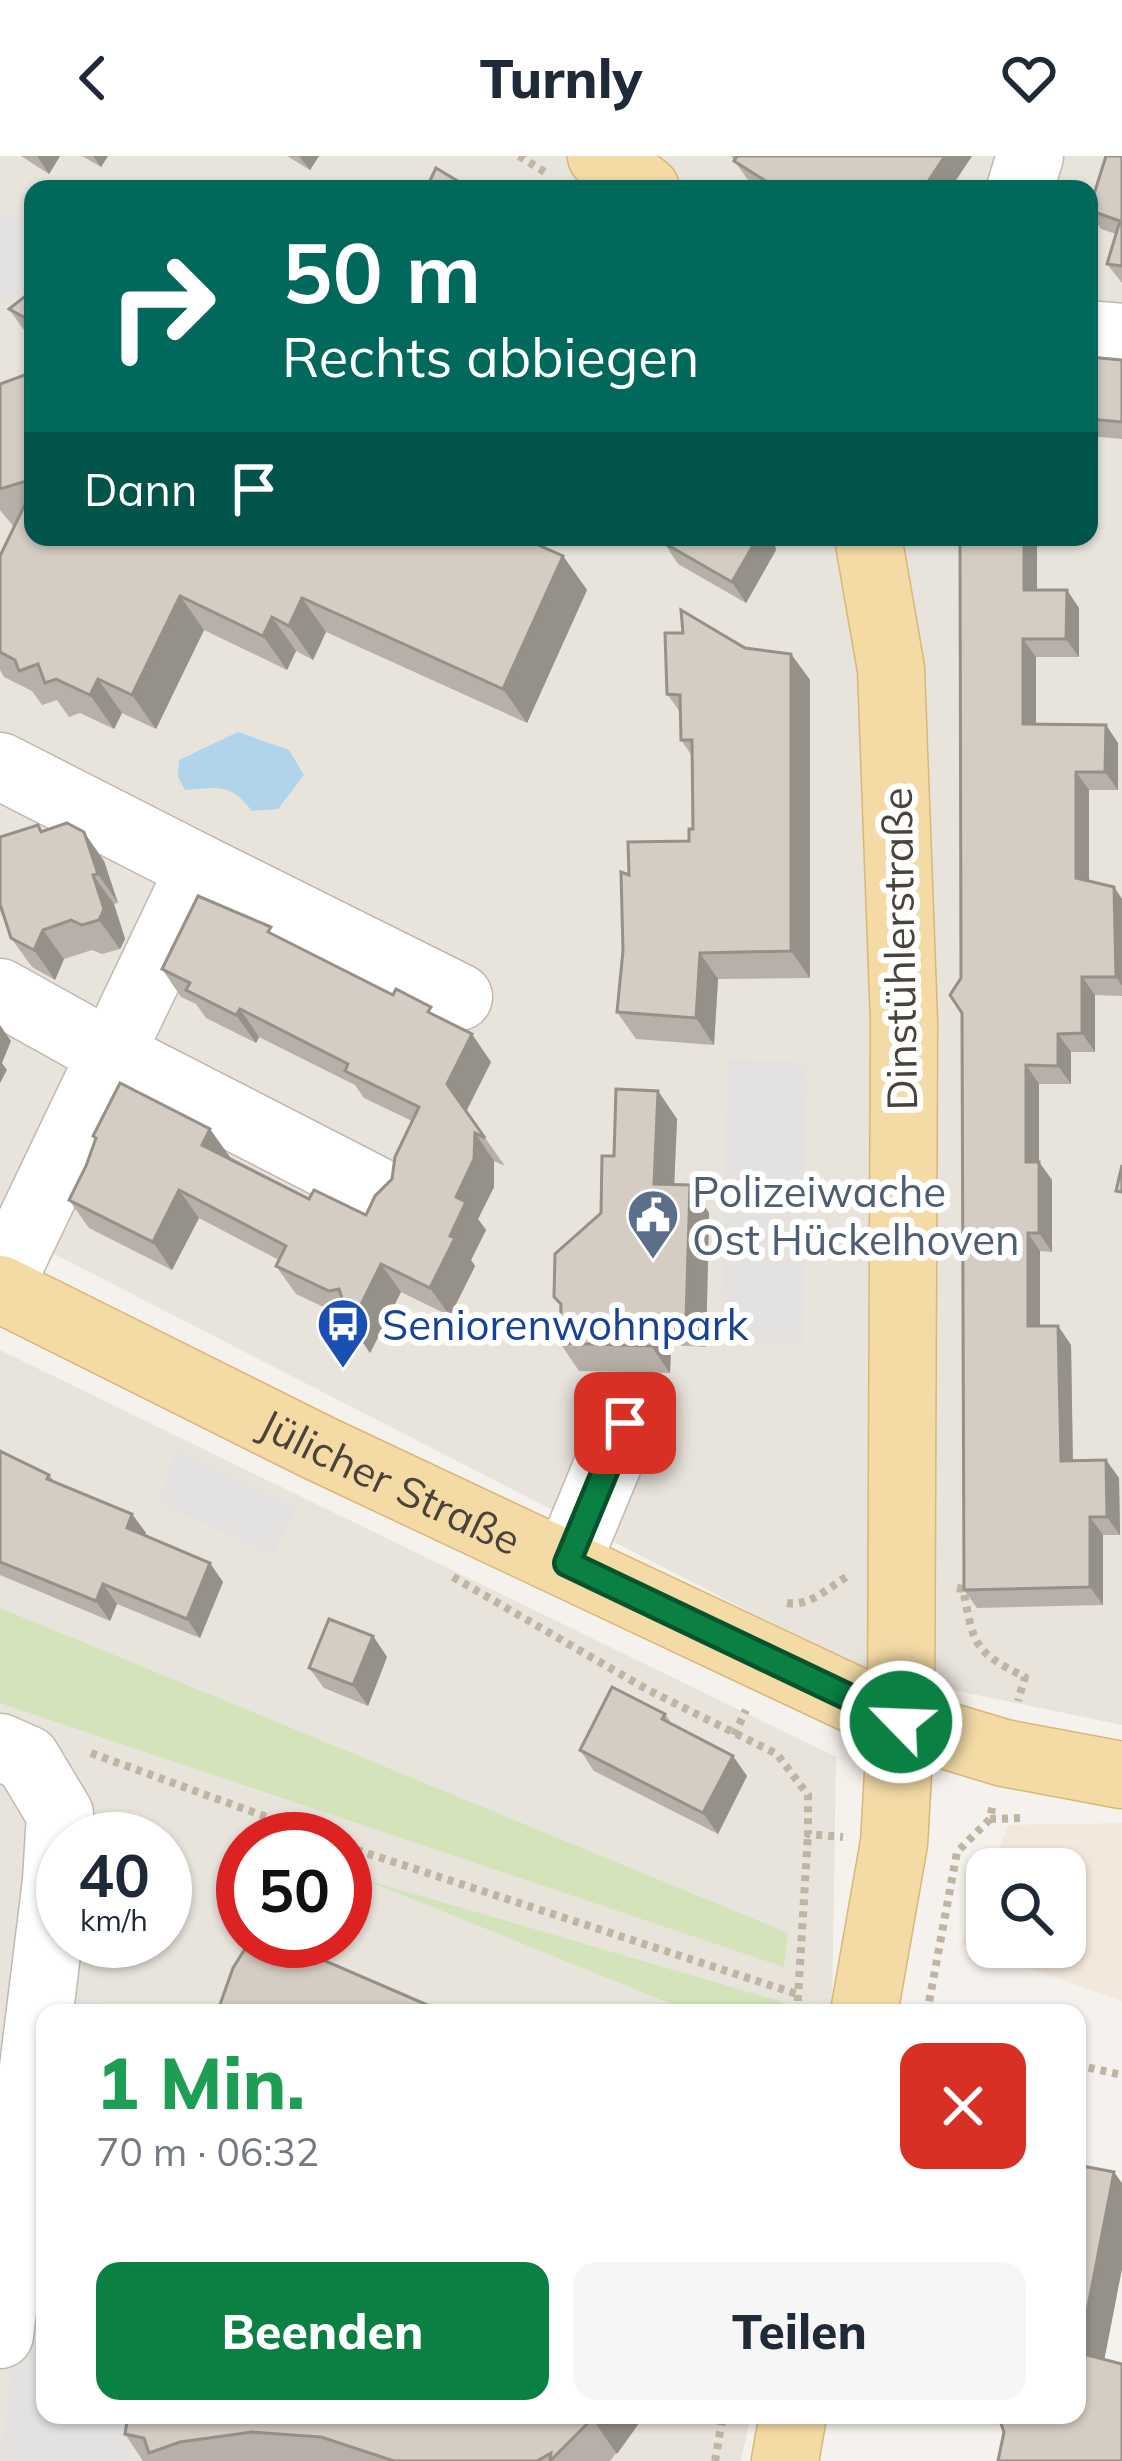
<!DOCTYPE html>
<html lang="de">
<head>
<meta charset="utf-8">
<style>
	body { margin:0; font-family:Mulish,sans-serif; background:#f6f6f7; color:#1f2937; height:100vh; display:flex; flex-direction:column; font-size:45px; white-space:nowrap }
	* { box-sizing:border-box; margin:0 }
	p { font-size:39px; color:#747a83 }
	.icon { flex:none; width:66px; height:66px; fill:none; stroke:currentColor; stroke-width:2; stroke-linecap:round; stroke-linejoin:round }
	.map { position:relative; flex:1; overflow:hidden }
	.drawer { position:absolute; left:36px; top:1848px; width:1050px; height:420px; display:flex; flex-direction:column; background:#fff; border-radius:24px; box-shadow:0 3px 9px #0004 }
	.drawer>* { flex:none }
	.hud { position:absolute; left:24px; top:24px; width:1074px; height:366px; border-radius:24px; box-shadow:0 3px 9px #0004; background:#00695c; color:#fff; overflow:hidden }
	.tools { position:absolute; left:966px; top:1692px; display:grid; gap:24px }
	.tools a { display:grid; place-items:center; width:120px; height:120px; border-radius:24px; background:#fff; box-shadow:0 3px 9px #0004; font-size:60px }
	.speed { position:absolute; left:36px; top:1656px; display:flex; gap:24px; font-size:60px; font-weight:700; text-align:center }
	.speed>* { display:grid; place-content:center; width:156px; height:156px; border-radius:50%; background:#fff; box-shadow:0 3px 9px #0004; line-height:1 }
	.speed small { font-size:30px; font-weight:400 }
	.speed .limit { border:18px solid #d22; background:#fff; color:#111 }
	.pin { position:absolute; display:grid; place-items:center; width:102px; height:102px; color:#fff; margin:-51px; border-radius:24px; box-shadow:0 6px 18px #0006 }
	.me { position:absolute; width:132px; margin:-66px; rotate:294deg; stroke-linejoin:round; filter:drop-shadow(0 0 9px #0008) }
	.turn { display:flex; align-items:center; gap:42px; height:252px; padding:0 60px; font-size:54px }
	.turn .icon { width:156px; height:156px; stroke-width:2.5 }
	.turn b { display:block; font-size:84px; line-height:102px }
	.then { display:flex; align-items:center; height:114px; padding:0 60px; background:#0003; gap:24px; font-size:45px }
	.round { display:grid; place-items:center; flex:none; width:126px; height:126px; border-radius:24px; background:#f6f6f7 }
	.summary { display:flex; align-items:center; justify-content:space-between; height:204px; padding:0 60px }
	h1 { font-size:72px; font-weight:800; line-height:90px; color:#1e9e55 }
	.button { display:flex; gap:24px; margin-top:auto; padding:24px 60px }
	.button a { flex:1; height:138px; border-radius:24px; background:#0b8043; color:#fff; font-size:48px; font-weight:800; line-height:138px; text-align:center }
	.button a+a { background:#f6f6f7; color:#1f2937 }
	header { display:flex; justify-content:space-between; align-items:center; height:156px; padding:0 60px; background:#fff; font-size:54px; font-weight:800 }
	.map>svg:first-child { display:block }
	.residential { fill:#e8e3db; fill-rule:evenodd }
	.commercial { fill:#f3e8db }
	.green { fill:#d3e4ba }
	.parking { fill:#e4e2e0 }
	.water { fill:#b0d4ea }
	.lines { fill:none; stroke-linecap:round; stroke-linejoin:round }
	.minor-casing { stroke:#bfb9b0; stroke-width:69 }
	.major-casing { stroke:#d8b777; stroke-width:69 }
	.path { stroke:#c0b4a3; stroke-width:8; stroke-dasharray:6 6; stroke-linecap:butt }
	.minor { stroke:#fff; stroke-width:66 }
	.major { stroke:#f4dba6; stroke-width:66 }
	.wall { fill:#b7b0a8 }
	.shaded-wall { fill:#959088 }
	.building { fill:#d5cdc3; stroke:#959088; stroke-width:3 }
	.route-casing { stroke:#07532c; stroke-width:30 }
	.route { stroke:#0b8043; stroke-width:21 }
	.labels { text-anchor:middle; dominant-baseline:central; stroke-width:12; stroke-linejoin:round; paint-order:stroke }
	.street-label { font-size:42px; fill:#49433b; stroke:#fff }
	.service-label { font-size:42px; fill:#4e5e75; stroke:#fff; text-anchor:start }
	.transit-label { font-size:42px; fill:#164399; stroke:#fff; text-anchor:start }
</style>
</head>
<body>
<header><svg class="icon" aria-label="back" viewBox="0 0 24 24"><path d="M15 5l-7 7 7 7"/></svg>Turnly<svg class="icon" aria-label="heart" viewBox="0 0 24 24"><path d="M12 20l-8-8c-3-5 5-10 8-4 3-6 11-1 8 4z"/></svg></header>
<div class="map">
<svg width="1122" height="2305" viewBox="0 0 1122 2305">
	<rect width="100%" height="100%" fill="#f5f2ed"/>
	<g class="residential">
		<path d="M0 0H1122V1569L867 1516 0 1070ZM33 33H1089V381H33Z"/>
		<path d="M0 1194 836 1601 832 1857H45V2259H751L741 2305H0ZM63 1683H165V1785H63ZM243 1683H345V1785H243Z"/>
	</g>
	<path class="commercial" d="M1122 1667V1845L961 1788 987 1722V1791H1065V1713H991L1008 1669Z"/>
	<g class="green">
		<path d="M0 1452 788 1777 784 1811 0 1547Z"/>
		<path d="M363 1723 783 1846 782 1857H694Z"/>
	</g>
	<g class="parking">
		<path d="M0 56 33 70V131L3 145 0 151Z"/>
		<path d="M727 903 806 906 803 1187 721 1184Z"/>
		<path d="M176 1293 297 1352 273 1399 158 1347Z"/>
		<path d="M60 1841 155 1857H58Z"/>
		<path d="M45 1955V2259H135L129 2305H0Z"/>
	</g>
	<path class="water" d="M238 576 289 594 304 619 278 653 252 655C231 627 218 631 185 634L178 621 179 604Z"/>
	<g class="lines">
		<g class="minor-casing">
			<g id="minor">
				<path d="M1020 33 1030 0"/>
				<path d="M1089 178 1122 181"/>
				<path d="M0 610 200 712 0 1130"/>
				<path d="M200 712 459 841"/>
				<path d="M0 836 111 898 378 1035"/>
				<path d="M567 1407 625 1267"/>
				<path d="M0 1591 27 1603 60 1658 56 1725 0 2179"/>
			</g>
		</g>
		<g class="major-casing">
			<g id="major">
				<path d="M601 0 646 33"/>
				<path id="s1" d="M0 1133 319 1292 901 1566 1004 1597 1122 1619"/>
				<path d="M864 1857 894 1687 901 1566 904 866 891 513 868 381"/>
				<path d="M785 2305 793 2259"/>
			</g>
		</g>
		<g class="path">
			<path d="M519 0 548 18"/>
			<path d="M453 1421 648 1534 777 1598 808 1639V1678L843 1681"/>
			<path d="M957 1432 963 1433C974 1488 972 1495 1025 1521L1018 1545"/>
			<path d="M787 1447C810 1451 829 1431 848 1420"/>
			<path d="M734 1579 746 1554"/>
			<path d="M91 1597 327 1683"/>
			<path d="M990 1663 1024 1662"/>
			<path d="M345 1690 800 1839"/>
			<path d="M797 1857 808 1678"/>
			<path d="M927 1857 957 1696 990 1663 993 1647"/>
			<path d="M1077 1909 1122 1919"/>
			<path d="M715 2305 723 2259"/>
		</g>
		<use href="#minor" class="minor"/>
		<use href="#major" class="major"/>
	</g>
	<g class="wall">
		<path d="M21 0H60L49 18Z"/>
		<path d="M82 0H108L101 11Z"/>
		<path d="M287 0H319L310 14Z"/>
		<path d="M731 0H972L950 33H761L748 24Z"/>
		<path d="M1122 0V127L1107 108 1116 78 1101 73 1089 55Z"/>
		<path d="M33 134V187L9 153Z"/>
		<path d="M1089 201 1122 204V283L1089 280Z"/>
		<path d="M33 216V381L402 388 563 400 587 434 527 567 326 476 313 504 296 495 287 514 204 474 156 573 122 557 114 573 80 557 69 561 57 544 42 549 32 535 4 521 0 514V400L15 370H13L0 354V228Z"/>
		<path d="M662 381H773L776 394 746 447 678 408 664 387Z"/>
		<path d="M960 381H1037V434L1079 452V501H1036V568L1106 569 1118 587V634H1089V725L1114 731 1122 743V840L1095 839V896H1071V928H1039V1006L1052 1024V1096L1040 1095V1170H1058L1071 1189 1073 1304H1106L1119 1322 1120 1379H1103V1449L977 1452 964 1434Z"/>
		<path d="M745 492 791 498 810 524V822L718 823 714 889 636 883 617 856 629 719 689 685 693 673 692 600 681 584 680 556 667 538Z"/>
		<path d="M42 675 104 705 118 747 114 748 125 783 120 793 102 798 92 794 64 803 55 824 32 811 11 782 0 754V681Z"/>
		<path d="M278 781 438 861 491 906 466 955 505 1010 494 1005V1031L478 1063 486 1074 471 1104 475 1110 450 1160 401 1136 370 1197 349 1163 296 1138 276 1110 279 1104 199 1062 172 1114 89 1072 69 1044 86 1010 95 983 93 980 230 1001 309 1043 366 1059 392 1023 412 965 364 942 355 929 259 881 256 887 206 862 196 848 181 841 162 813Z"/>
		<path d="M658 935 677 963 674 1029H690L709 1057 706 1191 671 1189 670 1217 579 1215 560 1187 561 1150 554 1141 601 1057 614 1000Z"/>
		<path d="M0 1295 49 1319 55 1326 132 1358 146 1377 145 1379 223 1426 200 1482 117 1448 110 1465 0 1419Z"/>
		<path d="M373 1480 387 1501 368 1550 324 1532 309 1512Z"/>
		<path d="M665 1558 672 1568 747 1620 718 1678 594 1615 580 1594Z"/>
		<path d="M645 2259 610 2305H143L125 2278Z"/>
	</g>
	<g class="shaded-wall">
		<path d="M37 0H60L49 18Z"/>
		<path d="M93 0H108L101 11Z"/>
		<path d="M299 0H319L310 14Z"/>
		<path d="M945 0H972L950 33H923Z"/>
		<path d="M758 381H773L776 394 746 447 732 426Z"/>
		<path d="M1024 381H1037V452L1024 434Z"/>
		<path d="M563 400 587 434 527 567 503 533Z"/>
		<path d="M1067 434 1079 452V501L1066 483Z"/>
		<path d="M180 440 204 474 156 573 132 539Z"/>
		<path d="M302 442 326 476 313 504 289 470Z"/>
		<path d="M272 461 296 495 287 514 263 480Z"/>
		<path d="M1023 483 1036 501V587L1023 568Z"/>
		<path d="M791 498 810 524V822L791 795Z"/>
		<path d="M98 523 122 557 114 573 90 539Z"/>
		<path d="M1106 569 1118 587V634L1105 616Z"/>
		<path d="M1076 616 1089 634V740L1076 722Z"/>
		<path d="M84 676 104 705 118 747 98 718Z"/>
		<path d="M93 719 114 748 125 783 120 793 99 764Z"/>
		<path d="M1114 731 1122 743V830L1116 821Z"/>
		<path d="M43 774 64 803 55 824 34 794Z"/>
		<path d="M700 797 718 823 714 889 696 862Z"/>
		<path d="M1082 821 1095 839V896L1082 877Z"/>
		<path d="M240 853 259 881 256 887 236 859Z"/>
		<path d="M0 869 11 885 2 907 7 914 0 927Z"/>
		<path d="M472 878 491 906 466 956 447 928Z"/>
		<path d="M1058 878 1071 896V928L1058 910Z"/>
		<path d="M1026 909 1039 928V1024L1026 1006Z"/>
		<path d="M658 935 677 963 673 1056 654 1028Z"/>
		<path d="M210 973 230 1001 222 1017 202 989Z"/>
		<path d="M475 977 494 1005V1031L478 1063 486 1074 471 1104 475 1110 450 1160 430 1132 450 1080 456 1041Z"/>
		<path d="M1039 1006 1052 1024V1096L1039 1077Z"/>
		<path d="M690 1029 709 1057 706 1191 686 1163Z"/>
		<path d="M179 1034 199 1062 172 1114 153 1086Z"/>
		<path d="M1028 1077 1040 1095V1189L1028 1170Z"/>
		<path d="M381 1108 401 1136 370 1197 351 1169Z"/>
		<path d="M651 1162 671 1189 670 1217 651 1190Z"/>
		<path d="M1058 1170 1071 1189 1073 1323 1061 1305Z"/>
		<path d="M1106 1304 1119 1322 1120 1379 1107 1361Z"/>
		<path d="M132 1358 146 1377 140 1391 127 1372Z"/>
		<path d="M1090 1361 1103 1379V1449L1090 1431Z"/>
		<path d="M210 1407 223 1426 200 1482 187 1463Z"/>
		<path d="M103 1428 117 1448 110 1465 96 1445Z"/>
		<path d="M373 1480 387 1501 368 1550 353 1529Z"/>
		<path d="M733 1600 747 1620 718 1678 703 1657Z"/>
		<path d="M1114 2016 1122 2027V2113L1100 2226 1079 2197Z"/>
		<path d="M596 2259H645L617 2298 593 2264Z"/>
	</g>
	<g class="building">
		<path d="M737 0H945L923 33H778L734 5Z"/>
		<path d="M1106 0H1122V110L1107 108 1120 65 1089 54Z"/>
		<path d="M436 12 471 33H426Z"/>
		<path d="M33 134V166L9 153Z"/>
		<path d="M1089 201 1122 204V266L1089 263Z"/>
		<path d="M33 216V323L0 333V228Z"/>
		<path d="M33 332V381H387L402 388 405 381H520L563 400 503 533 302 442 289 470 272 461 263 480 180 440 132 539 98 523 90 539 56 523 45 527 38 508 19 515 15 504 0 496V400Z"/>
		<path d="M662 381H758L732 426 664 387Z"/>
		<path d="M960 381H1024V434H1067L1066 483H1023V568L1106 569 1105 616H1076V722L1114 731 1116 821H1082V877L1058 878V910L1026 909V1006H1039V1077H1028V1170H1058L1061 1305 1106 1304 1107 1361H1090V1431L964 1434 962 857 950 839 961 822Z"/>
		<path d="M681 454 745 492 791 498V795L700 797 696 862 617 856 623 795 621 716 629 719 628 686 689 685V673H693L692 584H681L680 539 667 538 665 477H683Z"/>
		<path d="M67 667 84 676 98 718 93 719 104 753 99 764 82 769 71 764 43 774 34 794 11 782 0 748V681L38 669 41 676Z"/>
		<path d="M198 740 271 771 268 776 393 839 396 833 431 851 428 856 472 878 447 928 485 982 475 977 474 1003 456 1041 466 1046 450 1080 455 1082 430 1132 381 1108 351 1169 339 1133 329 1135 276 1110 286 1090 179 1034 153 1086 69 1044 86 1010 96 982 93 980 120 927 210 973 202 989 309 1043 314 1034 366 1059 375 1040 392 1023 395 1001 419 951 345 915 348 908 240 853 236 859 186 834 190 827 162 813Z"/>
		<path d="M616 933 658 935 654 1028 690 1029 686 1163 651 1162V1190L560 1187 561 1148 554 1141 555 1098 601 1057 602 1000H614Z"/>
		<path d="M1122 1009V1036L1116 1035Z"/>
		<path d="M0 1295 49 1319 47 1323 132 1358 127 1372 210 1407 187 1463 103 1428 96 1445 0 1406Z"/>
		<path d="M329 1463 373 1480 353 1529 309 1512Z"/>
		<path d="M612 1531 665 1558 662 1563 733 1600 703 1657 580 1594Z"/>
		<path d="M250 1785H300L316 1801 446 1857H217L233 1812Z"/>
		<path d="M1077 2009 1114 2016 1079 2197 1122 2208V2305H998L1004 2276 998 2259H1077Z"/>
		<path d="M128 2259H596L550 2305 551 2297 537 2305H394L321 2281 252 2276 180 2286 149 2297 144 2282 125 2278Z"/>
	</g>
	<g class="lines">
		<g class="route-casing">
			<path id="route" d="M625 1267 567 1407 901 1566"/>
		</g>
		<use href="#route" class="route"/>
	</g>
	<defs>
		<g id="civic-pin" transform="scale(2.7)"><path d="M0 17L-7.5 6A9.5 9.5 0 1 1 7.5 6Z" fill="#5c6f8a" stroke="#fff"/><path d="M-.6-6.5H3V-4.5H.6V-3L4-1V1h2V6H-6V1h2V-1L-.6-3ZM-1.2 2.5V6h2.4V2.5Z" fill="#fff"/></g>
		<g id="bus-pin" transform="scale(2.7)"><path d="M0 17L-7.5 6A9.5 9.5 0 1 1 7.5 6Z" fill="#1a4fb4" stroke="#fff"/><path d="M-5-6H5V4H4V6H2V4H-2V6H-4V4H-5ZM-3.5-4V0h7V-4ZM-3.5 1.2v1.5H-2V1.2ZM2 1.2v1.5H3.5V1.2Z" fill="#fff"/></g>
	</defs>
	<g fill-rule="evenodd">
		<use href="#civic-pin" x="653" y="1059"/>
		<use href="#bus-pin" x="343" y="1168"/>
	</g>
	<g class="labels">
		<g class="street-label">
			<text transform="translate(899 793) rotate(-91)">Dinstühlerstraße</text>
			<text stroke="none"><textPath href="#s1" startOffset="435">Jülicher Straße</textPath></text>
		</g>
		<g class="service-label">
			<text x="692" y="1035">Polizeiwache<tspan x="692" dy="48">Ost Hückelhoven</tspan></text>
		</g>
		<g class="transit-label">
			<text x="382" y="1168">Seniorenwohnpark</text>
		</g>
	</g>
</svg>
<div class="tools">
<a><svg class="icon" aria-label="search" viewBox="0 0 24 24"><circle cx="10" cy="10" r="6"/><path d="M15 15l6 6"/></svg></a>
</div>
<div class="speed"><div>40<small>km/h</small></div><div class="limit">50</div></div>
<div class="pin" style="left:625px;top:1267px;background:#d93025"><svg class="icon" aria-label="arrive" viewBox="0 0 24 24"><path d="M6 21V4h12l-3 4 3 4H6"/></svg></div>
<svg class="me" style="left:901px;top:1566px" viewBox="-20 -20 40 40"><circle r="17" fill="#0b8043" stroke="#fff" stroke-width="3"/><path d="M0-11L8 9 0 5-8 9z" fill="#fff"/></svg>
<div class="hud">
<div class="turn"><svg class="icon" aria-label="right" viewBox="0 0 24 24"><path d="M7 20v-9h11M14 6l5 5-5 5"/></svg><div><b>50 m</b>Rechts abbiegen</div></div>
<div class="then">Dann<svg class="icon" aria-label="arrive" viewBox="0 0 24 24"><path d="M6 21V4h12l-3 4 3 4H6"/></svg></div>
</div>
<section class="drawer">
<div class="summary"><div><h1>1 Min.</h1><p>70 m · 06:32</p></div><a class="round" style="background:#d93025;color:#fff"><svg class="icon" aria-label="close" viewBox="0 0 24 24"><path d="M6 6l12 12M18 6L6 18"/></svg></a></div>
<div class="button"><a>Beenden</a><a>Teilen</a></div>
</section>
</div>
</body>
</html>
